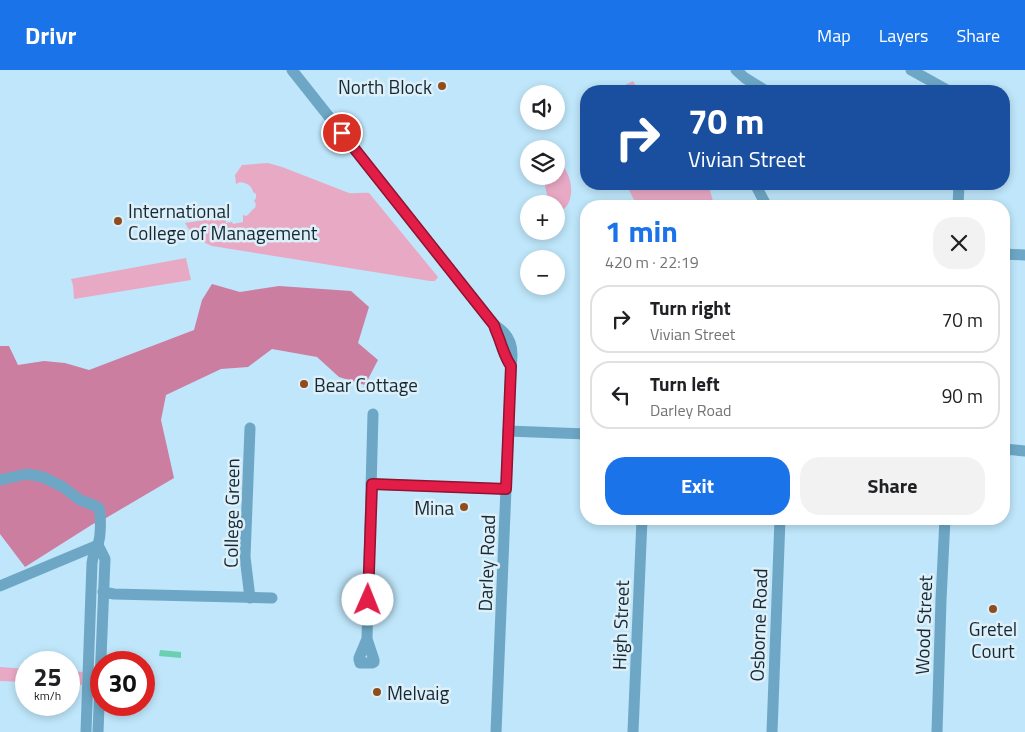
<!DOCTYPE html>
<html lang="en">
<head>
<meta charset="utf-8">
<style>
	body { margin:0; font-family:"Titillium Web",sans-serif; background:#f2f2f2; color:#202124; height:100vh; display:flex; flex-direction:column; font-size:19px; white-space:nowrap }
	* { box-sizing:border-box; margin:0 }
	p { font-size:16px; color:#757577 }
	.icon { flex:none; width:28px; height:28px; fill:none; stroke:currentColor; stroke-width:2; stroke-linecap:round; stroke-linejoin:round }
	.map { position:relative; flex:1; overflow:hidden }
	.drawer { position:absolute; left:580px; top:130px; width:430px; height:325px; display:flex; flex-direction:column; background:#fff; border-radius:20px; box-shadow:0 2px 8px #0003 }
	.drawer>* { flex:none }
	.banner { position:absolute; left:580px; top:15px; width:430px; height:105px; border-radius:20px; box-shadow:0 2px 8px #0003; background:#1a4fa0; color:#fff; overflow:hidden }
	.tools { position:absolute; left:520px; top:15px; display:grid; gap:10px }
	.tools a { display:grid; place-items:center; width:45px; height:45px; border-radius:50%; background:#fff; box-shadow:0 2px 8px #0003; font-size:25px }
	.speed { position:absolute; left:15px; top:581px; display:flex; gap:10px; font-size:25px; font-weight:700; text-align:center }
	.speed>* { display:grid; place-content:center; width:65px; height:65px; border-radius:50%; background:#fff; box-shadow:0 2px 8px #0003; line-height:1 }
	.speed small { font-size:12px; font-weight:400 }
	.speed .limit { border:8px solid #d22; background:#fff; color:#111 }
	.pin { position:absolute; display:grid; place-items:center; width:42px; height:42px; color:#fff; margin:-21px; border:2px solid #fff; border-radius:50%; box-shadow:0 1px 5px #0007 }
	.me { position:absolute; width:55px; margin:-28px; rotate:1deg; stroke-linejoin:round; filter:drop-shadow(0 0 4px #0008) }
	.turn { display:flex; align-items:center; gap:18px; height:105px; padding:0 25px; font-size:22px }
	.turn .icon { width:65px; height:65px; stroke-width:2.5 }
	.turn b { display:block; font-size:35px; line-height:42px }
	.round { display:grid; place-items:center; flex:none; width:52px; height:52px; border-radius:20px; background:#f2f2f2 }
	.head { display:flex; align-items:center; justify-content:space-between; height:85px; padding:0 25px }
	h1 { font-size:30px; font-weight:700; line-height:38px; color:#1a73e8 }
	.action { display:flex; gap:10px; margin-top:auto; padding:10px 25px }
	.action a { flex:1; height:58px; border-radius:20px; background:#1a73e8; color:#fff; font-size:20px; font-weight:700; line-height:58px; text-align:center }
	.action a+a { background:#f2f2f2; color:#202124 }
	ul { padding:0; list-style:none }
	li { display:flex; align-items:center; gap:15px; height:68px; margin:0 10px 8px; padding:0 15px; border:2px solid #e0e0e0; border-radius:20px }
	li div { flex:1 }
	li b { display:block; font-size:19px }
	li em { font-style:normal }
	header { display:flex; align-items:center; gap:30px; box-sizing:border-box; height:70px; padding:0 25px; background:#1a73e8; color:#fff }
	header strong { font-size:24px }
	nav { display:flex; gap:28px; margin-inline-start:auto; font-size:18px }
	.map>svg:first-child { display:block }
	.green { fill:#e8a9c4 }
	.forest { fill:#cc7ea1 }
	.water { fill:#6ad0b1 }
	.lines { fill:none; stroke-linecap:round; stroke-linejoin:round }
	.minor { stroke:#6da7c5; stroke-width:11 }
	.route-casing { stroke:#92132f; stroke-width:12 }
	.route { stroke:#e11d48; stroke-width:9 }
	.poi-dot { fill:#8f4c1d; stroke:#ddf0fa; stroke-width:2 }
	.labels { text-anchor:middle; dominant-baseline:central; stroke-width:5; stroke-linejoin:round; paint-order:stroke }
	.poi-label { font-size:19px; fill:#162933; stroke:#ddf0fa; text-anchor:start }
	.street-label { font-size:19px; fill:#162933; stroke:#ddf0fa }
</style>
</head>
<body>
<header>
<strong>Drivr</strong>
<nav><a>Map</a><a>Layers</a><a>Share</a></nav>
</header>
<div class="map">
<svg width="1025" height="662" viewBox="0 0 1025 662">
	<rect width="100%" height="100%" fill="#bfe6fa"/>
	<g class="green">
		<path d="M633 11 639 21H613Z"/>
		<path d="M556 91C572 98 578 132 561 141L556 140V134H550C547 125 544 116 545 106H556Z"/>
		<path d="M268 93 282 97 349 123C356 124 362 122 369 123L438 207 435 211H430L212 176C200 171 192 165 185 153L225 147 226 153 232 152 233 154 243 152V145L246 146C250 144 251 140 255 138L256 134 254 131 256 128V124L253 122C252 115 246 113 240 112L236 114 235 105 242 95Z"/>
		<path d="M626 114H708L713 131 698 136H654V135L651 136H637Z"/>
		<path d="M186 188 191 210 74 229 73 215 71 209Z"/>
		<path d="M0 597 26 599V612L0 611Z"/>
		<path d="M69 601 83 602 82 615 69 614Z"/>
	</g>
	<path class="forest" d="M212 214 240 222 279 216 351 221 369 237 358 273 378 290 365 315 339 307 317 287 272 279 248 297 221 299 166 325 161 350 174 408 106 448 93 454 25 497 0 464V276H9L18 295 44 291 65 293 89 300 194 260 202 230Z"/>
	<path class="water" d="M160 580 181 582V588L159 586Z"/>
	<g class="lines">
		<g class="minor">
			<path d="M292 0 494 255C511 265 514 277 511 296L496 662"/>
			<path d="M736 0 745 8 766 21"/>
			<path d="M911 0 949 21"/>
			<path d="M755 114 765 133 768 136"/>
			<path d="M958 136 959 114"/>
			<path d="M1004 184 1025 185"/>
			<path d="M494 255 504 283 511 296"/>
			<path d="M250 358 245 487 250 528"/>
			<path d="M508 361 586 364"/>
			<path d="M1004 379 1025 381"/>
			<path d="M0 410 27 404 43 407 63 417 80 430 93 435 99 438C101 446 101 466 98 474 96 482 93 482 92 493L86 662"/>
			<path d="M371 414 506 419"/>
			<path d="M0 516 98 475"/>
			<path d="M103 522 114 524 272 528"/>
			<path d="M367 569 359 588V590L360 593H372L374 592V590L367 569 373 344"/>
			<path d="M98 662 105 489 98 475"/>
			<path d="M633 662 642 449"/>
			<path d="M772 662 780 449"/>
			<path d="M937 662 941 530 945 449"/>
		</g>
	</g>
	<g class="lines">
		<g class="route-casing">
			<path id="route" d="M342 63 494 255C496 262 499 267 501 274 504 282 506 289 511 296L506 419 372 414 368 530"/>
		</g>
		<use href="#route" class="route"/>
	</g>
	<g class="poi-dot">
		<circle cx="442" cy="16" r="5"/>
		<circle cx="118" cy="151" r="5"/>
		<circle cx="304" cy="314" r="5"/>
		<circle cx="464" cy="437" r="5"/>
		<circle cx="993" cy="539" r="5"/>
		<circle cx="377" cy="622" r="5"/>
	</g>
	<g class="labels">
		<g class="poi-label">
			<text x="432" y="16" text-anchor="end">North Block</text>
			<text x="128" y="140">International<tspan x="128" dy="22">College of Management</tspan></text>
			<text x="314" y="314">Bear Cottage</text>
			<text x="454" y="437" text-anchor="end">Mina</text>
			<text x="993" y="558" text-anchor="middle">Gretel<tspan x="993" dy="22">Court</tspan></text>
			<text x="387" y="622">Melvaig</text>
		</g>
		<g class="street-label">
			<text transform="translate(231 443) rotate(-89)">College Green</text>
			<text transform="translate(486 493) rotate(-88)">Darley Road</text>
			<text transform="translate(620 555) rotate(-88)">High Street</text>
			<text transform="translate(758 555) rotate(-88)">Osborne Road</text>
			<text transform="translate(923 555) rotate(-88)">Wood Street</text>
		</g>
	</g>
</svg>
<div class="tools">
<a><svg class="icon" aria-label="sound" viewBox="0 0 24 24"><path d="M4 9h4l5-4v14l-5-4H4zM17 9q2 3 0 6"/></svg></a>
<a><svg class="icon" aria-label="layers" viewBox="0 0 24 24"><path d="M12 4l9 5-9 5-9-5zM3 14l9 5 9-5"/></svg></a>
<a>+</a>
<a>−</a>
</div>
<div class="speed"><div>25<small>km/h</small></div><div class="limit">30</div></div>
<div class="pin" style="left:342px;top:63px;background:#d93025"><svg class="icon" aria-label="arrive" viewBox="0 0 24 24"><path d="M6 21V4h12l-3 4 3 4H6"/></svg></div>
<svg class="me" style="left:368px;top:530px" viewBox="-20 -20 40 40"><circle r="19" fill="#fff"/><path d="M0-13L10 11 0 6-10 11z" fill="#e11d48"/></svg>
<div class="banner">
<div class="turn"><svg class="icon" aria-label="right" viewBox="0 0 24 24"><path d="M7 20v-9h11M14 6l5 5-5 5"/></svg><div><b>70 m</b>Vivian Street</div></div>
</div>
<section class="drawer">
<div class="head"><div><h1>1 min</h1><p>420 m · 22:19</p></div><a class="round"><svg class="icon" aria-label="close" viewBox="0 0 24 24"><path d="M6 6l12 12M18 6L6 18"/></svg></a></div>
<ul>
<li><svg class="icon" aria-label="right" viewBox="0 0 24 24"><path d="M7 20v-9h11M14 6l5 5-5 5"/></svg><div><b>Turn right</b><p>Vivian Street</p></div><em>70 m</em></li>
<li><svg class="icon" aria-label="left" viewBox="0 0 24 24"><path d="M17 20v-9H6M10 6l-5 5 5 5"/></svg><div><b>Turn left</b><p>Darley Road</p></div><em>90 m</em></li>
</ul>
<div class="action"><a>Exit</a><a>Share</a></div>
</section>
</div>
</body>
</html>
